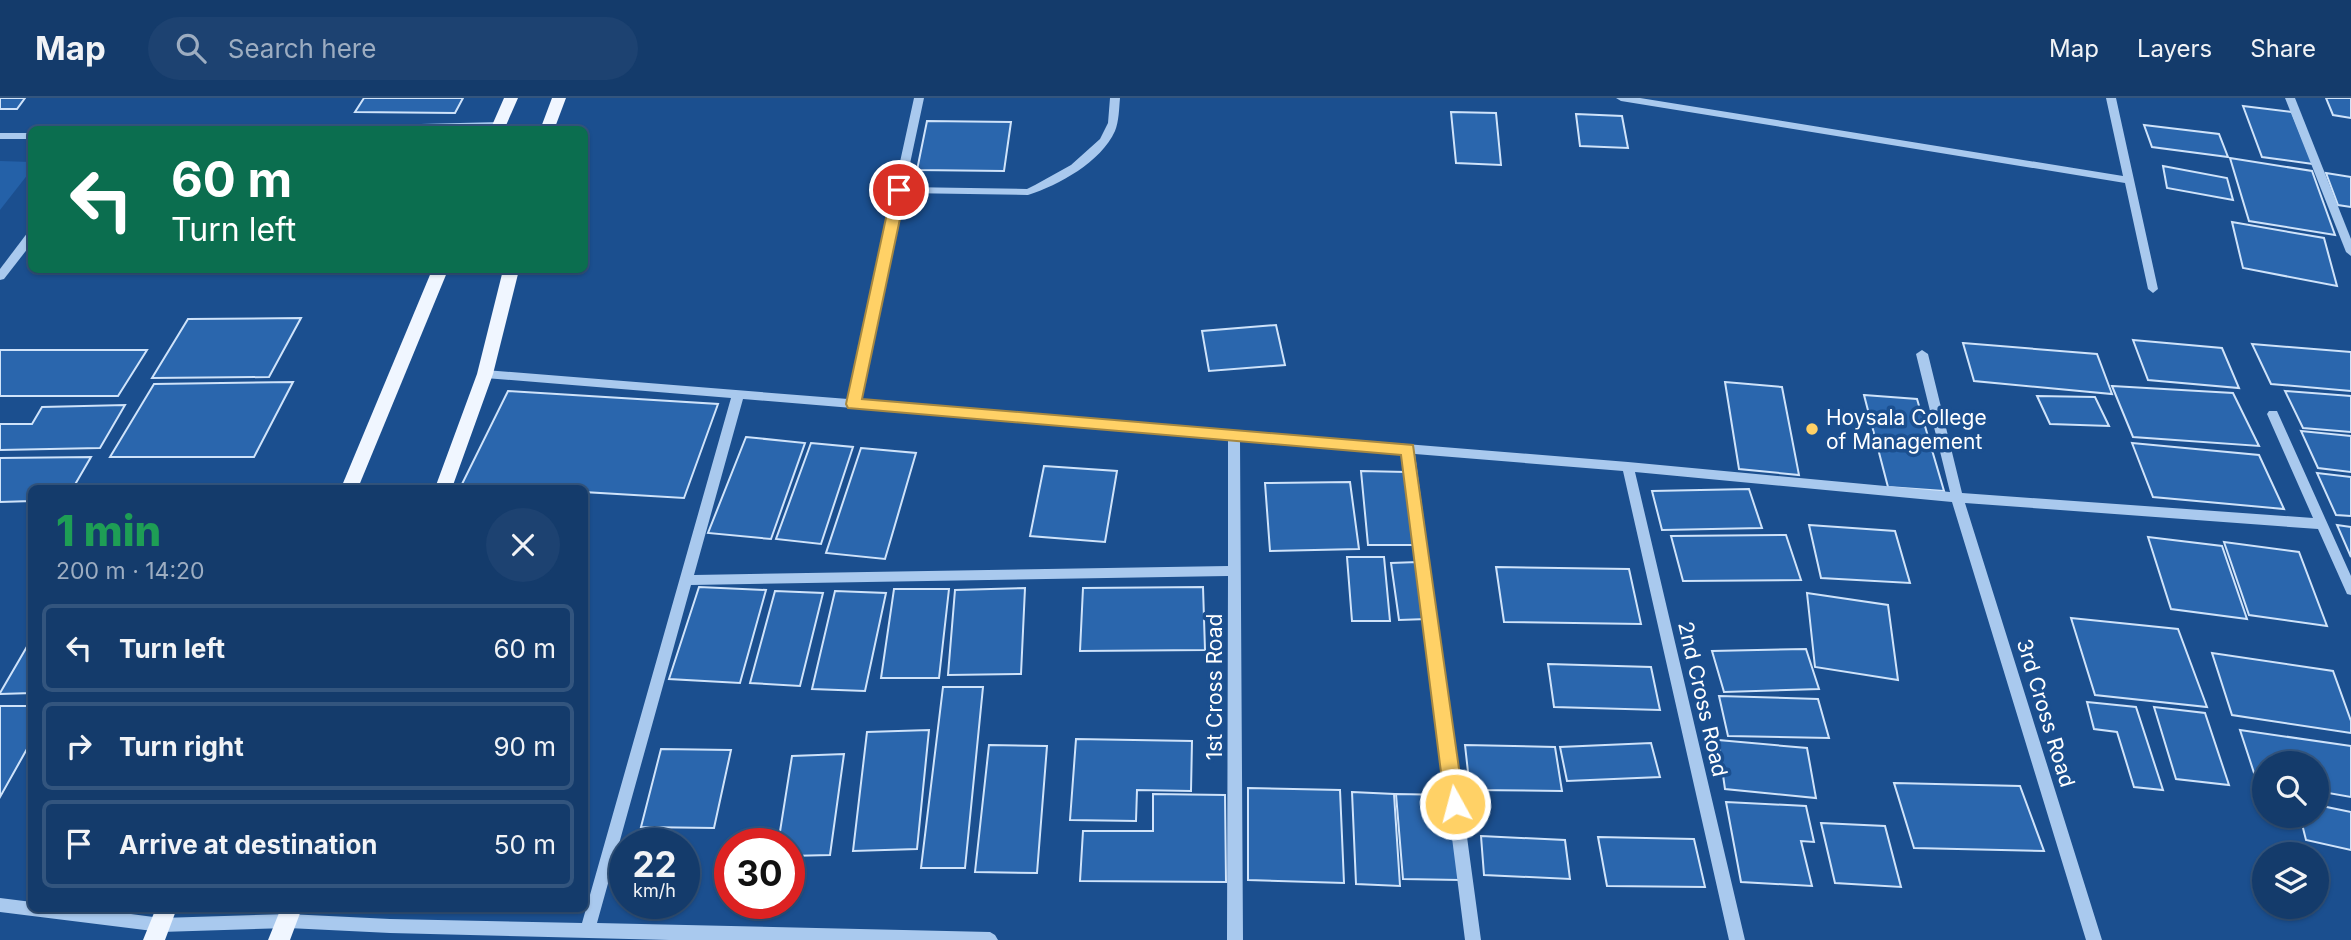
<!DOCTYPE html>
<html lang="en">
<head>
<meta charset="utf-8">
<style>
	body { margin:0; font-family:Inter,sans-serif; background:#1d4271; color:#f1f3f6; height:100vh; display:flex; flex-direction:column; font-size:26px; white-space:nowrap }
	* { box-sizing:border-box; margin:0 }
	p { font-size:23px; color:#9dadc1 }
	.icon { flex:none; width:38px; height:38px; fill:none; stroke:currentColor; stroke-width:2; stroke-linecap:round; stroke-linejoin:round }
	.map { position:relative; flex:1; overflow:hidden }
	.drawer { position:absolute; left:28px; top:387px; width:560px; height:427px; display:flex; flex-direction:column; background:#143b6b; border-radius:10px; box-shadow:0 2px 5px #0004,0 0 0 2px #33557e }
	.drawer>* { flex:none }
	.hud { position:absolute; left:28px; top:28px; width:560px; height:147px; border-radius:10px; box-shadow:0 2px 5px #0004,0 0 0 2px #33557e; background:#0b6e4f; color:#fff; overflow:hidden }
	.tools { position:absolute; left:2252px; top:653px; display:grid; gap:14px }
	.tools a { display:grid; place-items:center; width:77px; height:77px; border-radius:50%; background:#143b6b; box-shadow:0 2px 5px #0004,0 0 0 2px #33557e; font-size:35px }
	.speed { position:absolute; left:609px; top:730px; display:flex; gap:14px; font-size:35px; font-weight:700; text-align:center }
	.speed>* { display:grid; place-content:center; width:91px; height:91px; border-radius:50%; background:#143b6b; box-shadow:0 2px 5px #0004,0 0 0 2px #33557e; line-height:1 }
	.speed small { font-size:18px; font-weight:400 }
	.speed .limit { border:10px solid #d22; background:#fff; color:#111 }
	.pin { position:absolute; display:grid; place-items:center; width:60px; height:60px; color:#fff; margin:-30px; border:4px solid #fff; border-radius:50%; box-shadow:0 2px 7px #0007 }
	.me { position:absolute; width:77px; margin:-38px; rotate:353deg; stroke-linejoin:round; filter:drop-shadow(0 0 5px #0008) }
	.turn { display:flex; align-items:center; gap:24px; height:147px; padding:0 28px; font-size:32px }
	.turn .icon { width:91px; height:91px; stroke-width:2.5 }
	.turn b { display:block; font-size:49px; line-height:60px }
	.round { display:grid; place-items:center; flex:none; width:74px; height:74px; border-radius:37px; background:#1d4271 }
	.headline { display:flex; align-items:center; justify-content:space-between; height:119px; padding:0 28px }
	h1 { font-size:42px; font-weight:800; line-height:52px; color:#1e9e55 }
	ul { padding:0; list-style:none }
	li { display:flex; align-items:center; gap:21px; height:88px; margin:0 14px 10px; padding:0 14px; border:4px solid #33557e; border-radius:10px }
	li div { flex:1 }
	li b { display:block; font-size:26px }
	li em { font-style:normal }
	header { display:flex; align-items:center; gap:42px; box-sizing:border-box; height:98px; padding:0 35px; background:#143b6b; border-bottom:2px solid #33557e }
	header strong { font-size:33px }
	nav { display:flex; gap:38px; margin-inline-start:auto; font-size:24px }
	.search { width:490px; height:63px; background:#1d4271; display:flex; align-items:center; gap:18px; box-sizing:border-box; padding:0 24px; border-radius:38px; color:#9dadc1; font-size:26px }
	.map>svg:first-child { display:block }
	.green { fill:#2461a8 }
	.building { fill:#2a66ad; stroke:#cfe3fa; stroke-width:2 }
	.lines { fill:none; stroke-linecap:round; stroke-linejoin:round }
	.minor { fill:#a9c9ee; fill-rule:evenodd }
	.major { fill:#f0f6ff; fill-rule:evenodd }
	.route { fill:#ffd166; stroke:#a68842; stroke-width:2 }
	.poi-dot { fill:#ffd166; stroke:#1b4f8f; stroke-width:2.5 }
	.labels { text-anchor:middle; dominant-baseline:central; stroke-width:7; stroke-linejoin:round; paint-order:stroke }
	.poi-label { font-size:21px; fill:#fff; stroke:#1b4f8f; text-anchor:start }
	.street-label { font-size:21px; fill:#fff; stroke:#1b4f8f }
</style>
</head>
<body>
<header>
<strong>Map</strong>
<div class="search"><svg class="icon" aria-label="search" viewBox="0 0 24 24"><circle cx="10" cy="10" r="6"/><path d="M15 15l6 6"/></svg>Search here</div>
<nav><a>Map</a><a>Layers</a><a>Share</a></nav>
</header>
<div class="map">
<svg width="2351" height="842" viewBox="0 0 2351 842">
	<rect width="100%" height="100%" fill="#1b4f8f"/>
	<path class="green" d="M0 63 31 64 32 71 0 112Z"/>
	<g class="building">
		<path d="M0 0H25L17 11H0Z"/>
		<path d="M364 0H463L455 15 355 14Z"/>
		<path d="M2326 0H2351V20L2333 17Z"/>
		<path d="M2243 8 2292 14 2313 66 2262 59Z"/>
		<path d="M1451 14 1496 15 1501 67 1456 65Z"/>
		<path d="M1576 16 1622 18 1628 50 1580 48Z"/>
		<path d="M927 23 1011 24 1004 73 917 72Z"/>
		<path d="M2144 27 2219 36 2228 59 2152 49Z"/>
		<path d="M2230 60 2312 73 2335 137 2249 123Z"/>
		<path d="M2163 68 2227 80 2233 102 2167 90Z"/>
		<path d="M2326 75 2351 79V109L2338 107Z"/>
		<path d="M2232 124 2324 140 2337 188 2243 170Z"/>
		<path d="M301 220 269 279 152 280 188 221Z"/>
		<path d="M1276 227 1285 267 1209 273 1202 233Z"/>
		<path d="M2133 242 2222 250 2239 290 2148 282Z"/>
		<path d="M1963 245 2097 256 2112 296 1974 283Z"/>
		<path d="M2252 246 2351 254V293L2271 286Z"/>
		<path d="M0 252H147L118 298H0Z"/>
		<path d="M293 284 254 359H110L154 286Z"/>
		<path d="M1725 284 1782 289 1799 377 1739 371Z"/>
		<path d="M2112 288 2233 295 2259 348 2133 339Z"/>
		<path d="M508 293 718 306 684 400 584 394V390L462 386Z"/>
		<path d="M2285 293 2351 298V334L2303 330Z"/>
		<path d="M1864 297 1917 301 1944 393 1888 389Z"/>
		<path d="M2037 298 2095 299 2109 328 2050 326Z"/>
		<path d="M125 307 100 350 0 352V326H32L42 309Z"/>
		<path d="M2301 333 2351 338V374L2318 370Z"/>
		<path d="M746 339 805 345 771 441 708 435Z"/>
		<path d="M811 345 853 349 821 446 776 441Z"/>
		<path d="M2132 345 2259 357 2284 411 2153 399Z"/>
		<path d="M861 350 916 355 885 461 826 455Z"/>
		<path d="M91 359 73 390H32V403L0 404V360Z"/>
		<path d="M1044 368 1117 373 1105 444 1030 438Z"/>
		<path d="M1361 373 1406 374 1414 447H1368Z"/>
		<path d="M2317 375 2351 379V418L2336 417Z"/>
		<path d="M1350 384 1359 451 1270 453 1265 385Z"/>
		<path d="M1749 391 1762 430 1662 432 1652 393Z"/>
		<path d="M1809 427 1895 433 1910 485 1821 480Z"/>
		<path d="M2337 427 2351 429V459Z"/>
		<path d="M1786 437 1801 482 1683 483 1671 438Z"/>
		<path d="M2148 439 2222 448 2247 521 2171 511Z"/>
		<path d="M2224 444 2299 454 2327 528 2249 517Z"/>
		<path d="M1347 459H1384L1390 523H1352Z"/>
		<path d="M1418 464 1427 521 1399 522 1391 465Z"/>
		<path d="M1496 469 1629 471 1641 526 1504 524Z"/>
		<path d="M699 489 766 492 740 585 669 581Z"/>
		<path d="M1203 489 1205 552 1080 553 1083 490Z"/>
		<path d="M1025 490 1021 576 948 577 955 492Z"/>
		<path d="M894 491H949L939 580H881Z"/>
		<path d="M775 493 823 495 800 588 750 585Z"/>
		<path d="M835 493 886 495 865 593 812 591Z"/>
		<path d="M1807 495 1888 507 1898 582 1815 569Z"/>
		<path d="M2071 520 2178 531 2207 609 2095 597Z"/>
		<path d="M32 540V595L0 596V595Z"/>
		<path d="M1806 551 1819 591 1724 594 1712 553Z"/>
		<path d="M2212 555 2333 573 2351 623V635L2232 617Z"/>
		<path d="M1548 566 1651 569 1660 612 1554 609Z"/>
		<path d="M943 589H983L965 770H921Z"/>
		<path d="M1719 598 1818 601 1829 640 1728 638Z"/>
		<path d="M2087 604 2136 609 2163 692 2134 689 2117 634 2094 631Z"/>
		<path d="M0 608H32V642L0 699Z"/>
		<path d="M2154 609 2205 615 2229 687 2176 681Z"/>
		<path d="M929 632 917 751 853 753 867 634Z"/>
		<path d="M2240 632 2351 648V699L2317 693V665H2264V685L2257 684Z"/>
		<path d="M1076 641 1192 643 1191 693 1137 692 1136 723 1070 722Z"/>
		<path d="M1718 642 1807 650 1816 700 1725 691Z"/>
		<path d="M1651 645 1660 679 1567 683 1560 649Z"/>
		<path d="M989 647 1047 648 1037 775 975 774Z"/>
		<path d="M1465 647 1555 649 1562 693 1470 692Z"/>
		<path d="M661 651 731 652 714 730 641 729Z"/>
		<path d="M844 656 830 757 789 758V746H778L792 658Z"/>
		<path d="M1894 685 2020 688 2044 753 1914 750Z"/>
		<path d="M1248 690 1340 692 1344 785 1248 782Z"/>
		<path d="M1352 694 1394 696 1400 788 1356 786Z"/>
		<path d="M1153 696 1225 697 1226 784 1080 783 1083 733H1153Z"/>
		<path d="M1396 696 1451 697 1460 782 1403 781Z"/>
		<path d="M1726 704 1806 708 1814 744 1801 743 1812 788 1741 784Z"/>
		<path d="M2317 707 2351 714V752L2306 742 2300 718H2317Z"/>
		<path d="M1821 725 1885 728 1901 789 1835 785Z"/>
		<path d="M1481 738 1565 742 1570 781 1484 777Z"/>
		<path d="M1598 739 1694 741 1705 789 1607 788Z"/>
	</g>
	<g class="lines">
		<g class="minor">
			<path d="M914 0H924L905 89 1027 91 1035 87 1071 67 1100 41 1108 25 1110 0H1120C1119 11 1119 23 1115 33 1101 64 1059 87 1028 97L903 95 860 302 1628 364 1950 394 1916 256 1922 252 1928 256 1962 395 2313 420 2267 316 2269 313H2277L2351 478V497L2347 496 2318 431 1965 405 2102 842H2086L1952 404 1635 374 1745 842H1729L1623 373 1415 356 1481 842H1465L1403 355 1240 342 1243 842H1227L1228 478 691 487 597 825 990 834 995 837 998 842H669L390 835 288 830 161 834 0 814V800L32 804V810H86L161 820 288 816 390 821 582 825 731 300 485 280 479 276 485 272 848 301ZM743 301 1228 341V468L694 477Z"/>
			<path d="M1616 0H1640L2123 78 2106 0H2116L2158 191 2153 195 2148 191 2125 85 1621 3Z"/>
			<path d="M2285 0H2295L2351 141V158L2346 154Z"/>
			<path d="M499 24 502 25V29L445 32H299L304 29Z"/>
			<rect x="0" y="35" width="32" height="6"/>
			<path d="M28 134H32V145L4 181 0 182V171Z"/>
		</g>
		<g class="major">
			<path d="M504 0H518L504 32H490Z"/>
			<path d="M552 0H566L554 32H540Z"/>
			<path d="M432 172H448L358 390H341Z"/>
			<path d="M503 172H519L493 276 452 390H435L477 276Z"/>
			<path d="M156 810H177L165 842H143Z"/>
			<path d="M281 810H302L290 842H268Z"/>
		</g>
	</g>
	<path class="route" d="M899 88 906 92 862 301 1413 347 1464 706 1461 712 1455 714 1448 712 1445 706 1401 357 848 310 846 306 892 92Z"/>
	<circle class="poi-dot" cx="1812" cy="331" r="7"/>
	<g class="labels">
		<g class="poi-label">
			<text x="1826" y="319">Hoysala College<tspan x="1826" dy="24">of Management</tspan></text>
		</g>
		<g class="street-label">
			<text transform="translate(1214 589) rotate(-90)">1st Cross Road</text>
			<text transform="translate(1703 601) rotate(77)">2nd Cross Road</text>
			<text transform="translate(2046 615) rotate(73)">3rd Cross Road</text>
		</g>
	</g>
</svg>
<div class="tools">
<a><svg class="icon" aria-label="search" viewBox="0 0 24 24"><circle cx="10" cy="10" r="6"/><path d="M15 15l6 6"/></svg></a>
<a><svg class="icon" aria-label="layers" viewBox="0 0 24 24"><path d="M12 4l9 5-9 5-9-5zM3 14l9 5 9-5"/></svg></a>
</div>
<div class="speed"><div>22<small>km/h</small></div><div class="limit">30</div></div>
<div class="pin" style="left:899px;top:92px;background:#d93025"><svg class="icon" aria-label="arrive" viewBox="0 0 24 24"><path d="M6 21V4h12l-3 4 3 4H6"/></svg></div>
<svg class="me" style="left:1455px;top:706px" viewBox="-20 -20 40 40"><circle r="17" fill="#ffd166" stroke="#fff" stroke-width="3"/><path d="M0-11L8 9 0 5-8 9z" fill="#fff"/></svg>
<div class="hud">
<div class="turn"><svg class="icon" aria-label="left" viewBox="0 0 24 24"><path d="M17 20v-9H6M10 6l-5 5 5 5"/></svg><div><b>60 m</b>Turn left</div></div>
</div>
<section class="drawer">
<div class="headline"><div><h1>1 min</h1><p>200 m · 14:20</p></div><a class="round"><svg class="icon" aria-label="close" viewBox="0 0 24 24"><path d="M6 6l12 12M18 6L6 18"/></svg></a></div>
<ul>
<li><svg class="icon" aria-label="left" viewBox="0 0 24 24"><path d="M17 20v-9H6M10 6l-5 5 5 5"/></svg><div><b>Turn left</b></div><em>60 m</em></li>
<li><svg class="icon" aria-label="right" viewBox="0 0 24 24"><path d="M7 20v-9h11M14 6l5 5-5 5"/></svg><div><b>Turn right</b></div><em>90 m</em></li>
<li><svg class="icon" aria-label="arrive" viewBox="0 0 24 24"><path d="M6 21V4h12l-3 4 3 4H6"/></svg><div><b>Arrive at destination</b></div><em>50 m</em></li>
</ul>
</section>
</div>
</body>
</html>
